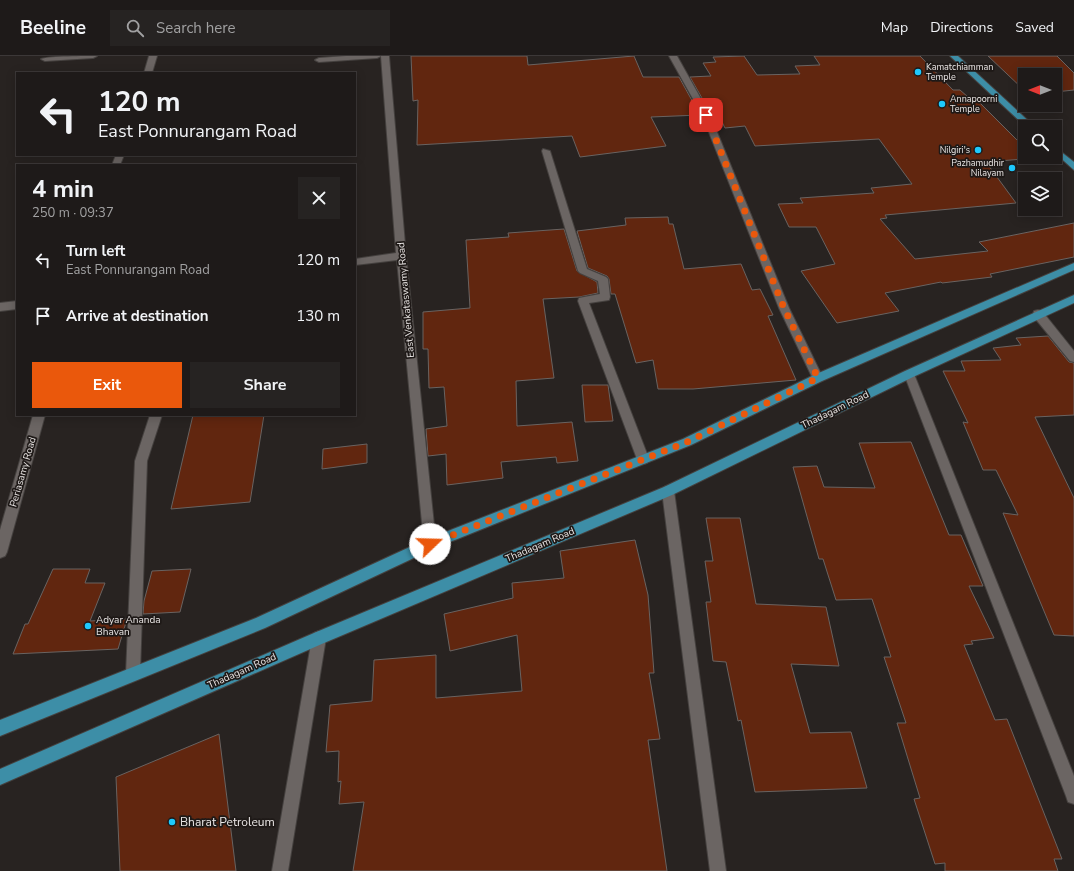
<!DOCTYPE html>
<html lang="en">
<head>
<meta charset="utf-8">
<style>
	body { margin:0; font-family:"Nunito Sans",sans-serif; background:#262322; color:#f1f3f6; height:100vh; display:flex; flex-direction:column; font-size:15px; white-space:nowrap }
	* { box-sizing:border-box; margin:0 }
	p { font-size:13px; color:#a1a1a2 }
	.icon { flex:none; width:22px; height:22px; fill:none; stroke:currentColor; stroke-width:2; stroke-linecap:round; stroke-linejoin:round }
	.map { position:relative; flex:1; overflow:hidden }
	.sheet { position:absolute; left:16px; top:108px; width:340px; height:252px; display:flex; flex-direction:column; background:#1e1a19; border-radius:0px; box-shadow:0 2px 10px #0003,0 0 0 1px #3c3838 }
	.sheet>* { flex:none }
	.banner { position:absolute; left:16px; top:16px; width:340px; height:84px; border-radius:0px; box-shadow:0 2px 10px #0003,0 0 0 1px #3c3838; background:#1e1a19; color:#f1f3f6; overflow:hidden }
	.needle { width:26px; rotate:270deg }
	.fabs { position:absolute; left:1018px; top:12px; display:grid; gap:8px }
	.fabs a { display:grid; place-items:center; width:44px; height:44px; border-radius:0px; background:#1e1a19; box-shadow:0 2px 10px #0003,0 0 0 1px #3c3838; font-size:20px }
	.pin { position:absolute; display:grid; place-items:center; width:34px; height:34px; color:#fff; margin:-17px; border-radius:8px; box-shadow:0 2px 6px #0006 }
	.me { position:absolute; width:44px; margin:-22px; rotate:69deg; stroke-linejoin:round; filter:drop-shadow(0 0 3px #0008) }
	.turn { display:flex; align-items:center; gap:14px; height:84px; padding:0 16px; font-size:18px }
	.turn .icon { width:52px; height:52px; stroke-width:2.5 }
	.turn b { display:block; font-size:28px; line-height:34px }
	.round { display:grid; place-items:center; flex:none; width:42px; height:42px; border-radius:0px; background:#262322 }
	.head { display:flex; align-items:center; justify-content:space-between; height:68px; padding:0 16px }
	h1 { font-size:24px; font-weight:700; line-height:30px }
	.primary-button { display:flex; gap:8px; margin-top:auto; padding:8px 16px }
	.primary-button a { flex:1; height:46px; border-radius:0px; background:#ea580c; color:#fff; font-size:16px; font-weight:700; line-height:46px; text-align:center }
	.primary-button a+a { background:#262322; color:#f1f3f6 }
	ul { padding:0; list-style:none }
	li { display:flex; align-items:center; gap:12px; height:56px; padding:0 16px }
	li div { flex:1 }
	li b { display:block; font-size:15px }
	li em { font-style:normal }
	header { display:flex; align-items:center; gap:24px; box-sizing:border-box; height:56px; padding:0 20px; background:#1e1a19; border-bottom:1px solid #3c3838 }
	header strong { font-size:19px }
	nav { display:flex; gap:22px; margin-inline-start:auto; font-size:14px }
	.search { width:280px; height:36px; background:#262322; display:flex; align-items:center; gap:10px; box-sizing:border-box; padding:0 14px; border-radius:0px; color:#a1a1a2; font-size:15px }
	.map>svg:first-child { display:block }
	.building { fill:#61260f; stroke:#696361 }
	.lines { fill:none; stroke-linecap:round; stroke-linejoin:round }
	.minor-casing { stroke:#45413f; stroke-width:2 }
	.major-casing { stroke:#45413f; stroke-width:2 }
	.minor { fill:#6b6563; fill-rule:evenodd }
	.major { fill:#3d8ea7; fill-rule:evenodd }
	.route { stroke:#ea580c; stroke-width:7; stroke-dasharray:0 12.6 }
	.poi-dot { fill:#1ec9fd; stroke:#1e1917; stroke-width:1.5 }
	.labels { text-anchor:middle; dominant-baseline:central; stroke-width:3.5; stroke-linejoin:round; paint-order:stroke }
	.far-poi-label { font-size:9px; fill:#ebe7e6; stroke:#1e1917; text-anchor:start }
	.street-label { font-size:10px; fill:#ebe7e6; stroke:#1e1917 }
	.poi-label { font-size:10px; fill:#ebe7e6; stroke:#1e1917; text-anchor:start }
	.near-poi-label { font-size:12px; fill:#ebe7e6; stroke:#1e1917; text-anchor:start }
</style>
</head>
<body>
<header>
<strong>Beeline</strong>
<div class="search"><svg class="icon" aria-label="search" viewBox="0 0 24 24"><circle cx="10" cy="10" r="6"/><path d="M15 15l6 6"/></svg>Search here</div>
<nav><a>Map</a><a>Directions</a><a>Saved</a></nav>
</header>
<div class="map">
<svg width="1074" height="815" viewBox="0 0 1074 815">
	<rect width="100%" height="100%" fill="#282321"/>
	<g class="building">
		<path d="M411 0H527L528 9 634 0 643 21H679L700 59 651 61 666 90 580 101 572 80 417 89 418 44 413 45Z"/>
		<path d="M744 0 757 19 800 18 795 10 820 9 814 0H920L953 34H960L968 41H974L1025 92V101L1036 102 986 106 1016 147 885 159 887 162 880 163 915 203 988 195 979 186 1074 167V201L990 218 992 221 942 227 941 226 885 237 899 255 837 267 801 215 835 208 816 171H789L778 148 803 147 800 142 874 137 871 132 912 128 879 83 755 90 745 70 725 72 718 58H711L690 21 711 20 703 7 716 6 713 1Z"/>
		<path d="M988 0H1057L1074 17V34L1055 36V19H1025V35Z"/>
		<path d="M668 161 669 168H673L684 213 741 208 752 234 760 233 773 259 768 260 796 324 693 333H658L653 304 636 307 615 238H611L609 223 607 220 588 212 577 175 626 169 625 162Z"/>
		<path d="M564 173 577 215 597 226 598 237 579 241 543 243 554 322 516 325 517 370 572 366 578 405 557 407 556 401 501 406 503 422 447 429 446 398 428 400 426 373 447 370 444 331 429 332 428 293H423V256L470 252 466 184 509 181 508 177Z"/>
		<path d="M1048 280 1069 306 1074 307V359L1035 361 1074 442V580L1054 579 1003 457 1018 459 996 414H983L963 366 968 367 943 315H965L961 305 1001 304 993 292 1021 289 1016 282Z"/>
		<path d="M582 329H608L613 365 585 366Z"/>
		<path d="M193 359H264L250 446 171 453Z"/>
		<path d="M911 386 949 479H961L983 530H969L994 582 971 585 973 588 964 589 995 664 1007 663 1062 803H1054L1058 815H945V807L935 808 914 743 920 742 897 667H906L884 601H891L872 543 836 544 823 503H819L793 411 817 410 824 431 875 432 859 387Z"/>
		<path d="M367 388V407L322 413 323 393Z"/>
		<path d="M706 462H740L756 548 826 551 839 610 791 608 810 677 851 676 867 732 755 736 741 664 738 665 726 606 713 605 706 546H711L705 505H713Z"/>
		<path d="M635 484 648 539 654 617H649L660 683 648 684 667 815H353L364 746 339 748 341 725 338 726 339 695 326 696 330 649 372 645 374 604 436 599V642L522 635 517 579 450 595 444 558 513 542 512 527 564 522 560 495Z"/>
		<path d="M53 513H90L85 527H105L90 565 127 563 118 593 13 598 25 568H28Z"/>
		<path d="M191 513 180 556 143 558 144 545 152 515Z"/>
		<path d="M219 678 236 815H120L116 721Z"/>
	</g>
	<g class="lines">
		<g class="minor-casing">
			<g id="minor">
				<path d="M97 0 93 2 45 5 41 3C50 0 85 0 97 0Z"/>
				<path d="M149 0H157L152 17H144Z"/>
				<path d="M346 0H381L377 2 319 6 315 4 319 2Z"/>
				<path d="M381 0H389L406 200 436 488 435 492 430 494 425 492 424 488 397 204 355 209V203L396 197Z"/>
				<path d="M669 0H677L710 59 789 252 823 322 822 325H814L779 252 702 59Z"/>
				<path d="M543 93 550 95 587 213 606 221 608 223 610 241 609 244 589 247 649 403 647 407 643 408 639 407 637 403 578 245 579 242 600 238 598 225 580 217 578 215 542 95Z"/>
				<path d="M116 99H124L120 109H112Z"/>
				<path d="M17 245V253L0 255V247Z"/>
				<path d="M1038 254 1042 255 1074 295V306L1070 305 1034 261 1033 258 1034 255Z"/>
				<path d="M909 314 914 318 1074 720V748L1068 746 1066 740 904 318Z"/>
				<path d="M33 359H45L7 496 5 500 0 502V474Z"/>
				<path d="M150 359H162L147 405 140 618 138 623 133 625 128 623 126 618 135 405Z"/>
				<path d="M668 430 672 431 674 435 726 815H710L662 435 664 431Z"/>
				<path d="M319 575 324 577 326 582 288 815H272L312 582 314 577Z"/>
			</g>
		</g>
		<g class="major-casing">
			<g id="major">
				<path d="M950 0H958L1035 71H1026Z"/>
				<path d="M1055 91 1074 106V114L1055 97Z"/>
				<path d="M1074 207V214L822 325 691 389 435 492 265 572 0 680V664L256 562 425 484 683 383 814 319Z"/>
				<path d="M1074 239V247L913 321 672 439 324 587 0 729V713L314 577 664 431 905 315Z"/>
			</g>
		</g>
		<use href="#minor" class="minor"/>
		<use href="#major" class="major"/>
	</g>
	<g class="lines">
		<path class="route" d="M430 488 687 386 818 322 784 252 706 59"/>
	</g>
	<g class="poi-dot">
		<circle cx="918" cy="16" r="4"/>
		<circle cx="942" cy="48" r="4"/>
		<circle cx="978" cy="94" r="4"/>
		<circle cx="1012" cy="112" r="4"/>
		<circle cx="88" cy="570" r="4"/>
		<circle cx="172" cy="766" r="4"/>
	</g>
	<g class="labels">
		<g class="far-poi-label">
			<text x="926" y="11">Kamatchiamman<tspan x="926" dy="10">Temple</tspan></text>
			<text x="950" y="43">Annapoorni<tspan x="950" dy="10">Temple</tspan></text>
			<text x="970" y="94" text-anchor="end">Nilgiri's</text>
			<text x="1004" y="107" text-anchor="end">Pazhamudhir<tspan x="1004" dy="10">Nilayam</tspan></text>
		</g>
		<g class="street-label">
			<text transform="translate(406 244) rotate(-95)">East Venkataswamy Road</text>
			<text transform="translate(835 354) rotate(-26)">Thadagam Road</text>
			<text transform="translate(23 416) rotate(-74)">Periasamy Road</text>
			<text transform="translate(540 489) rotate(-23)">Thadagam Road</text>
			<text transform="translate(242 615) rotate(-24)">Thadagam Road</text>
		</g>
		<g class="poi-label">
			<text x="96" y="564">Adyar Ananda<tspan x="96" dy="12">Bhavan</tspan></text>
		</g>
		<g class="near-poi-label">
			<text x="180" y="766">Bharat Petroleum</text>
		</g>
	</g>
</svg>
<div class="fabs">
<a><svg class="needle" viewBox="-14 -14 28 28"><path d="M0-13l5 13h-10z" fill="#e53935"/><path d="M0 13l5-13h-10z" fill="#a1a1a2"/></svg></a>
<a><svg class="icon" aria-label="search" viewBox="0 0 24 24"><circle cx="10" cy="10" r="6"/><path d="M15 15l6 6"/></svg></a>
<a><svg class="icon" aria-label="layers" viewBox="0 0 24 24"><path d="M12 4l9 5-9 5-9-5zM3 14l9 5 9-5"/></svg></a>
</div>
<div class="pin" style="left:706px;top:59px;background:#d93025"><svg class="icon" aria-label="arrive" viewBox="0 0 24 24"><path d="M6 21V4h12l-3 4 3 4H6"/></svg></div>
<svg class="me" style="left:430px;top:488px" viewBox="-20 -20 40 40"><circle r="19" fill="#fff"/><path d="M0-13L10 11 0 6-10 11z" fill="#ea580c"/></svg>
<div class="banner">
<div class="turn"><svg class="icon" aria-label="left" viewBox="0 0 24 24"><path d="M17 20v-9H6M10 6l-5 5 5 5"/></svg><div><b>120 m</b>East Ponnurangam Road</div></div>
</div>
<section class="sheet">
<div class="head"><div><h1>4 min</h1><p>250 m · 09:37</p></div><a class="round"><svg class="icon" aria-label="close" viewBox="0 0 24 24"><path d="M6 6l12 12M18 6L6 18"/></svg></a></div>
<ul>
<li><svg class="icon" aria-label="left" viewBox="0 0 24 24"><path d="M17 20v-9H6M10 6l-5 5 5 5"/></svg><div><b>Turn left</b><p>East Ponnurangam Road</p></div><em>120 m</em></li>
<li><svg class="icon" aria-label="arrive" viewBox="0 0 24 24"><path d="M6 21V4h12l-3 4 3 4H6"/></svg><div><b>Arrive at destination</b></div><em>130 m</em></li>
</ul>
<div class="primary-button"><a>Exit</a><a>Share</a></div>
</section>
</div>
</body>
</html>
